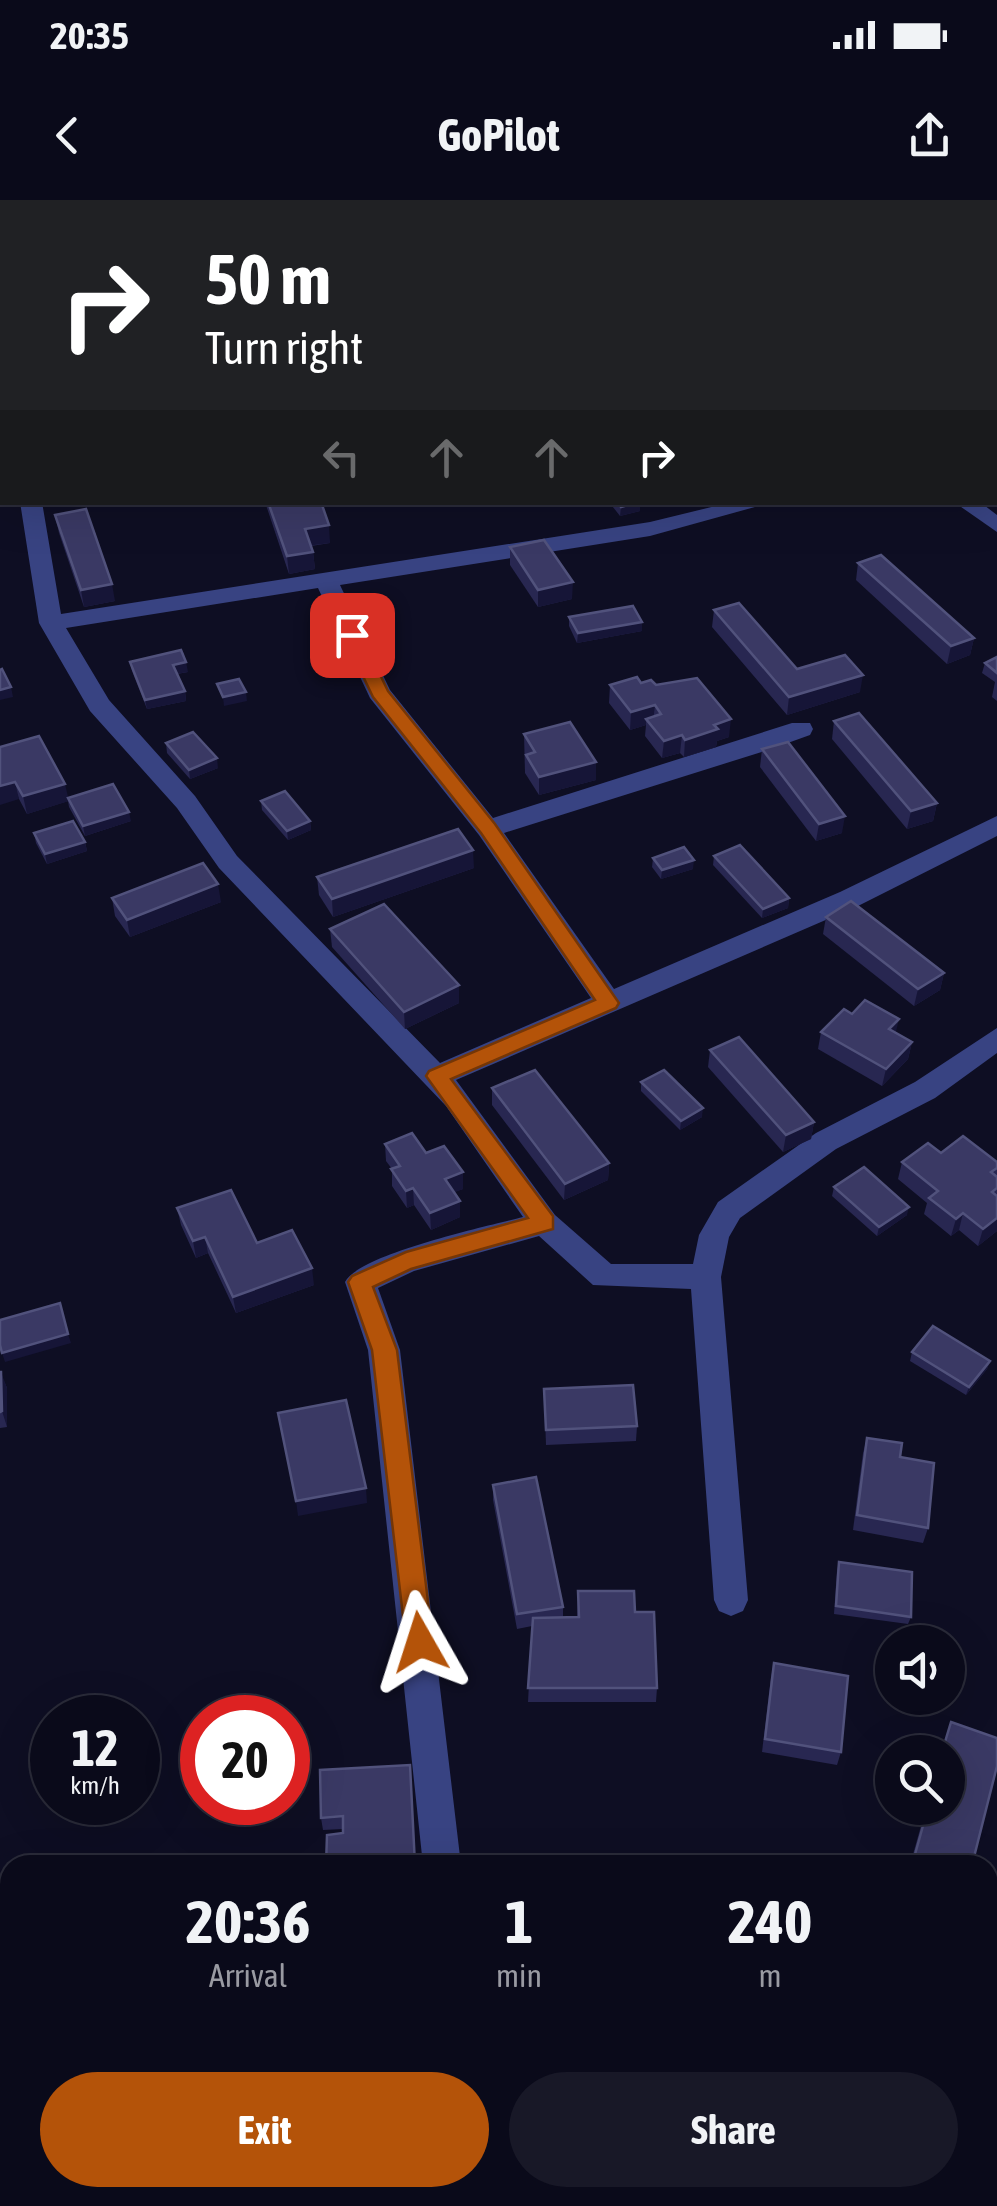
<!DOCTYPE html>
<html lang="en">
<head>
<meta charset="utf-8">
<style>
	body { margin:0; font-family:"Asap Condensed",sans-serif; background:#181827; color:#f1f3f6; height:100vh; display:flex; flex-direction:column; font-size:38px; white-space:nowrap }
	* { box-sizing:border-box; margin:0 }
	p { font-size:32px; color:#999aa2 }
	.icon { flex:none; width:55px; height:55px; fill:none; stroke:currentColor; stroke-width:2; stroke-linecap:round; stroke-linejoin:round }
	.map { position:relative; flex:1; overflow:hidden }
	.side { position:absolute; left:0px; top:1655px; width:998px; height:352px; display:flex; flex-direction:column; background:#0a0a1a; border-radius:30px 30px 0 0; box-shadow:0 10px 40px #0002,0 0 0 2px #2a2b39 }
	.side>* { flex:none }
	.hud { position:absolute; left:0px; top:0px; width:998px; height:305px; box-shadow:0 10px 40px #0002,0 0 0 2px #2a2b39; background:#202124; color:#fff; overflow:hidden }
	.buttons { position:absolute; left:875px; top:1425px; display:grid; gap:20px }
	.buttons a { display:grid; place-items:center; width:90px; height:90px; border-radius:50%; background:#0a0a1a; box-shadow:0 10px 40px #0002,0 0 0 2px #2a2b39; font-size:50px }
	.speed { position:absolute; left:30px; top:1495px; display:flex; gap:20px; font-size:50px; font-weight:700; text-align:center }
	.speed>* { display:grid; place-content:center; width:130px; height:130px; border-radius:50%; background:#0a0a1a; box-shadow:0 10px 40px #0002,0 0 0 2px #2a2b39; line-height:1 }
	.speed small { font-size:25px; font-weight:400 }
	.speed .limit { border:15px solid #d22; background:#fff; color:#111 }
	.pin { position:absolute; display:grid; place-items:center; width:85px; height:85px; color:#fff; margin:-42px; border-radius:20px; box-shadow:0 5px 15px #0006 }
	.me { position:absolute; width:110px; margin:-55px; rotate:354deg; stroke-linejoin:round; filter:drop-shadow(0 0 8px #0008) }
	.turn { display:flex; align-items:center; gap:35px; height:210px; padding:0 40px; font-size:45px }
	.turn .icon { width:130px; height:130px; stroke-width:2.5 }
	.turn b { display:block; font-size:70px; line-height:85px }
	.lanes { display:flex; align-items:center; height:95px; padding:0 40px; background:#0003; justify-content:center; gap:50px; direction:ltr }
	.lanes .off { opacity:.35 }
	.eta { display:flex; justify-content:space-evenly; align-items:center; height:170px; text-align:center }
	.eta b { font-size:60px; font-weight:700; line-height:70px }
	.action { display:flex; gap:20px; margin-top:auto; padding:20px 40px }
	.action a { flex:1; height:115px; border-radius:60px; background:#b45309; color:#fff; font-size:40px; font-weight:700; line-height:115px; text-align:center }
	.action a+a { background:#181827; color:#f1f3f6 }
	.status { display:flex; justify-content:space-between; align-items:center; height:70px; padding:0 50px; background:#0a0a1a; direction:ltr }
	.status svg { height:28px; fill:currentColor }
	header { display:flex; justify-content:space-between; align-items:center; height:130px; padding:0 40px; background:#0a0a1a; font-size:45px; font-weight:700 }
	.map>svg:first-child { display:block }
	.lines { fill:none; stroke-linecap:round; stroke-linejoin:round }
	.stream { fill:#092741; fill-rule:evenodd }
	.minor { fill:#384382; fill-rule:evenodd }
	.wall { fill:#282751 }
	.shaded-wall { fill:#161537 }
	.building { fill:#3a3964; stroke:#51527c; stroke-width:2.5 }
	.route { fill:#b45309; stroke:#753606; stroke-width:2.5 }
</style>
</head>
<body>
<div class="status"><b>20:35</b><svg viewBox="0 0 49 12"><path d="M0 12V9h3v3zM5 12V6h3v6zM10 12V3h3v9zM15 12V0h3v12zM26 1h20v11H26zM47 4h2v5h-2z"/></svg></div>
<header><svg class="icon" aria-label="back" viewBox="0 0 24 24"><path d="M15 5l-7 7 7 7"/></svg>GoPilot<svg class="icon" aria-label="share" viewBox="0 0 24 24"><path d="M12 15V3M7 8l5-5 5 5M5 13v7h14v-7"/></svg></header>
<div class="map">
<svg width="997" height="2006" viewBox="0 0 997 2006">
	<rect width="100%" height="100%" fill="#0e0e23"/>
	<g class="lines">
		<path class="stream" d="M5 0H22L18 2H4Z"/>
		<g class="minor">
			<rect x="995" y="122" width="2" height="13"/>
			<rect x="0" y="148" width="2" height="12"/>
			<rect x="995" y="223" width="2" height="12"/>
			<path d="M20 302H42L61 414 650 322 732 302H773L650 336 340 385 390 490 493 618 792 523H810L813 529 810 535 771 549 504 633 614 789 840 692 997 616V636L858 706 456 880 555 1015 611 1064H693L699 1035 718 1002 816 933 915 882 997 828V853L935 898 836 949 740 1018 729 1037 721 1077 748 1400 743 1411 731 1416 719 1411 714 1400 691 1089 593 1085 539 1036 414 1071 378 1088 400 1150 461 1665H423L368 1150 345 1082C359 1054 488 1026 523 1017L446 906 219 668 177 608 90 511 39 423ZM318 388 370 498 479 635 591 798 440 863 237 656 195 596 109 500 66 428Z"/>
			<path d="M954 302H980L997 315V332Z"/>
			<path d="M988 1879 997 1883V1923L988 1919Z"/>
			<path d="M10 1894V1934L0 1935V1895Z"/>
			<path d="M662 1998H704L703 2006H661Z"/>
		</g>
	</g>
	<g class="wall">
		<path d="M528 0H583L584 2H528Z"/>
		<path d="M758 0H840L843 2H758Z"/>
		<path d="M265 302H321L330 343 311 346 313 352 315 369 289 374Z"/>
		<path d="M609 302H640V311L620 316Z"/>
		<path d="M55 315 115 401 84 407 59 333Z"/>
		<path d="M510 347 572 399 538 407 510 365Z"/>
		<path d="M858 363 974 438 970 455 947 464 856 380Z"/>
		<path d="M714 410 797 469 860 492 787 515 712 427Z"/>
		<path d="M569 417 642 422V431L577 443 569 426Z"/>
		<path d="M997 457V501L992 497 995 482 982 473 985 463Z"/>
		<path d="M130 462 188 472 177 474 185 491 186 501 147 509 132 471Z"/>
		<path d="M641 483 656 485 729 537 717 541 716 547 684 557 680 553 662 558 645 536 646 525 630 530 609 503 610 485Z"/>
		<path d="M834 521 937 603 933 621 907 629 832 539Z"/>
		<path d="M524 534 596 562V580L539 595 525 573Z"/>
		<path d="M166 543 218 568 190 579 167 553Z"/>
		<path d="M0 547 68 598 131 621 85 636 69 607 68 601 27 614 19 599Z"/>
		<path d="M762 549 842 633 816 641 760 567Z"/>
		<path d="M261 601 310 621 311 630 288 640 262 610Z"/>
		<path d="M34 633 85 642 87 651 47 664 36 643Z"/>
		<path d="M714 656 789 698 788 708 762 718 713 665Z"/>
		<path d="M653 658 693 669 661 679 652 667Z"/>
		<path d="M474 668 333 717 319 695 317 677Z"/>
		<path d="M112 698 221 702 130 737 115 716Z"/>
		<path d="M826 717 944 773 940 790 914 806 823 734Z"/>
		<path d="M330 729 459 785V803L405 829 332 747Z"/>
		<path d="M821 832 896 833 912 842 908 859 882 886 818 849Z"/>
		<path d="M710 850 814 922 811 939 783 952 708 867Z"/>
		<path d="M641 882 702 917 680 930 641 891Z"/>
		<path d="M492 888 609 963 608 980 564 1000 492 905Z"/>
		<path d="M385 944 426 953 463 989 454 992 460 1017 431 1030 414 1005 407 1008 392 986V969L386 961Z"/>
		<path d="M941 953 997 962V1031L978 1046 959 1030 951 1036 924 1014 927 1003 898 979 902 962Z"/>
		<path d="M834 987 907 1015 877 1036 832 996Z"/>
		<path d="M177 1008 314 1085 236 1113 208 1053 196 1058 181 1025Z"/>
		<path d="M912 1152 990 1161 987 1169 966 1195 910 1161Z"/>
		<path d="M0 1172 7 1188V1227L0 1228Z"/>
		<path d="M544 1189 637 1226 636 1241 546 1245Z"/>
		<path d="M867 1238 900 1257 928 1328 923 1343 853 1330 863 1253Z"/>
		<path d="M493 1285 563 1407V1417H577L578 1391 635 1412 657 1488 656 1502H528L532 1426 517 1429 493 1300Z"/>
		<path d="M839 1362 911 1417 908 1424 834 1414 837 1370Z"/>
		<path d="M774 1463 841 1552 837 1565 762 1552 771 1477Z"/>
		<path d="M951 1522 972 1665H910L926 1608H948V1552H941Z"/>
		<path d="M410 1565 343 1633V1629L323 1630 321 1618Z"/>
	</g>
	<g class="shaded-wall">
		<path d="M203 0H216L217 2H198Z"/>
		<path d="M332 0H359L358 2H324Z"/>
		<path d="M704 0H734L725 2H704Z"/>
		<path d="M640 302V311L620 316 621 307Z"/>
		<path d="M329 325 330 343 306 346 305 329Z"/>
		<path d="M313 352 315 369 289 374 287 356Z"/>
		<path d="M573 382 572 399 538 407V390Z"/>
		<path d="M112 384 115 401 84 407 81 390Z"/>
		<path d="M642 422V431L577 443 578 433Z"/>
		<path d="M974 438 970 455 947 464 951 446Z"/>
		<path d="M186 462 188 472 175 474 173 465Z"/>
		<path d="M863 475 860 492 787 515 789 497Z"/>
		<path d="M11 487 13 497 0 500V490Z"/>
		<path d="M185 491 186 501 147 509 145 500Z"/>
		<path d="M246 492 247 501 224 506 223 497Z"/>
		<path d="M655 505 653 522 646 519V525L630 530 631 512Z"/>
		<path d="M731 519 729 537 717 541 716 547 684 557 685 540 714 525Z"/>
		<path d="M682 535 680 553 662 558 664 541Z"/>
		<path d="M217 558 218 568 190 579 189 570Z"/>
		<path d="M596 562V580L539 595V577Z"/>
		<path d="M15 582 19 599 0 605V586Z"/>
		<path d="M65 584 69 601 27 614 23 596Z"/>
		<path d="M937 603 933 621 907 629 911 611Z"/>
		<path d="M129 612 131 621 85 636 83 626Z"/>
		<path d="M845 616 842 633 816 641 819 624Z"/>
		<path d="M310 621 311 630 288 640 287 631Z"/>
		<path d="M85 642 87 651 47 664 45 654Z"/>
		<path d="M473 650 474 668 333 717 332 699Z"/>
		<path d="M694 660 693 669 661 679 662 670Z"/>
		<path d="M218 684 221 702 130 737 127 720Z"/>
		<path d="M789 698 788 708 762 718 763 709Z"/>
		<path d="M944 773 940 790 914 806 918 789Z"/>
		<path d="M459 785V803L405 829 404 812Z"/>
		<path d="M899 819 895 836 889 829Z"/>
		<path d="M912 842 908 859 882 886 886 869Z"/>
		<path d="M703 908 702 917 680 930 681 921Z"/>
		<path d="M814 922 811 939 783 952 786 935Z"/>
		<path d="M609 963 608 980 564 1000 565 984Z"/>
		<path d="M463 972V989L445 996V979Z"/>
		<path d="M413 988 414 1005 407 1008 406 991Z"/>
		<path d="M460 1001V1017L431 1030 430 1013Z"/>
		<path d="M909 1007 907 1015 877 1036 879 1027Z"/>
		<path d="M963 1013 959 1030 951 1036 956 1019Z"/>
		<path d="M997 1018V1031L978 1046 983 1029Z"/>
		<path d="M205 1037 208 1053 196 1058 193 1041Z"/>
		<path d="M312 1068 314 1085 236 1113 233 1097Z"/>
		<path d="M68 1134 71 1143 5 1162 2 1153Z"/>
		<path d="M990 1161 987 1169 966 1195 969 1187Z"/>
		<path d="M1 1172 7 1188V1227L2 1211Z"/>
		<path d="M366 1288 367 1303 298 1316 296 1301Z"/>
	</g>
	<g class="building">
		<path d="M240 0H258L252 2H244Z"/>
		<path d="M287 0H332L324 2H290Z"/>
		<path d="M542 0H583L584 1 544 2Z"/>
		<path d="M776 0H803L796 2H780Z"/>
		<path d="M804 0H840L843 2H808Z"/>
		<path d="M268 302H321L329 325 305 329 313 352 287 356Z"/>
		<path d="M617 302H638L621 307Z"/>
		<path d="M86 309 112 384 81 390 55 315Z"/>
		<path d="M544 340 573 382 538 390 510 347Z"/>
		<path d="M881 355 974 438 951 446 858 363Z"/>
		<path d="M739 403 797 469 845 455 863 475 789 497 714 410Z"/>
		<path d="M633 406 642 422 578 433 569 417Z"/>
		<path d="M181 450 186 462 173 465 185 491 145 500 130 462Z"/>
		<path d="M997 457V473L985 463Z"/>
		<path d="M2 469 11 487 0 490V470Z"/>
		<path d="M637 477 641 483 651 480 656 485 697 478 731 519 714 525 718 529 685 540 682 535 664 541 646 519 661 514 655 505 631 512 610 485Z"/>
		<path d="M239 479 246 492 223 497 217 484Z"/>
		<path d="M859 513 937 603 911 611 834 521Z"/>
		<path d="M570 522 596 562 539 577 526 555 535 552 524 534Z"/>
		<path d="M193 532 217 558 189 570 166 543Z"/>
		<path d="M39 536 65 584 23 596 15 582 0 586V547Z"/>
		<path d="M788 542 845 616 819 624 762 549Z"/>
		<path d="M113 584 129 612 83 626 68 598Z"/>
		<path d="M285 591 310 621 287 631 261 601Z"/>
		<path d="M73 621 85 642 45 654 34 633Z"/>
		<path d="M458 629 473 650 332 699 317 677Z"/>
		<path d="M740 645 789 698 763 709 714 656Z"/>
		<path d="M684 647 694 660 662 670 653 658Z"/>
		<path d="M203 663 218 684 127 720 112 698Z"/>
		<path d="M851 701 944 773 918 789 826 717Z"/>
		<path d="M384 704 459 785 404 812 330 729Z"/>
		<path d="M865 800 899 819 889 829 912 842 886 869 821 832 844 809 852 814Z"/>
		<path d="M739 837 814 922 786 935 710 850Z"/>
		<path d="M535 870 609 963 565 984 492 888Z"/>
		<path d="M664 870 703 908 681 921 641 882Z"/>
		<path d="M412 933 426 953 444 946 463 972 445 979 460 1001 430 1013 413 988 406 991 391 969 400 966 385 944Z"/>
		<path d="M963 936 997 962V968L991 972 997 977V988L992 992 997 996V1018L983 1029 963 1013 956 1019 929 998 938 991 902 962 928 943 941 953Z"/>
		<path d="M864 967 909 1007 879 1027 834 987Z"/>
		<path d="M231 990 257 1043 292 1030 312 1068 233 1097 205 1037 193 1041 177 1008Z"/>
		<path d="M60 1103 68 1134 2 1153 0 1145V1120Z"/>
		<path d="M933 1126 990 1161 969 1187 912 1152Z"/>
		<path d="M0 1172H1L2 1211 0 1212Z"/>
		<path d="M633 1185 637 1226 546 1230 544 1189Z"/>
		<path d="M346 1200 366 1288 296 1301 278 1213Z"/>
		<path d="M867 1238 902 1243 900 1257 934 1263 928 1328 857 1315Z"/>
		<path d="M536 1277 563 1407 517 1414 493 1285Z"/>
		<path d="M839 1362 912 1372 911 1417 836 1406Z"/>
		<path d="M578 1391H634L635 1412H654L657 1488H528L533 1418 579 1417Z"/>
		<path d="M774 1463 848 1476 841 1552 765 1539Z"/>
		<path d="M951 1522 997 1538V1566L972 1665H912L928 1608H948V1552H942Z"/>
		<path d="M410 1565 415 1665H326L327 1635 343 1633V1616L321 1618 320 1570Z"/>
	</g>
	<path class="route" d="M346 431H359L388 491 495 624 619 803 616 808 451 879 553 1016V1029L411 1069 373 1087 397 1150 433 1442 429 1451 420 1454 410 1451 406 1442 372 1150 348 1082 352 1076 406 1052 528 1018 426 876 429 871 595 800 481 633 373 497 343 435Z"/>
</svg>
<div class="buttons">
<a><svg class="icon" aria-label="sound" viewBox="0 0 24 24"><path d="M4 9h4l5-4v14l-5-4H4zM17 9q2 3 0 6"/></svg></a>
<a><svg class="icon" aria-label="search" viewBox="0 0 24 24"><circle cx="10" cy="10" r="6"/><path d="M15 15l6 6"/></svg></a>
</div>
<div class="speed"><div>12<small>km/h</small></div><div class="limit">20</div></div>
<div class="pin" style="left:352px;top:435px;background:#d93025"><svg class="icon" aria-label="arrive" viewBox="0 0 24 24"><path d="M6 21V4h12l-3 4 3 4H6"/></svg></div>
<svg class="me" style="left:420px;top:1442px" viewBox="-20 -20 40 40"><path d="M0-17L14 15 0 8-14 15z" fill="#b45309" stroke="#fff" stroke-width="4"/></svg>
<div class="hud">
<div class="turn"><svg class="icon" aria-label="right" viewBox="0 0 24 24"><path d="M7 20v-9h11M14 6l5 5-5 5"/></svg><div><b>50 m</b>Turn right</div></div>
<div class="lanes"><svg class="icon off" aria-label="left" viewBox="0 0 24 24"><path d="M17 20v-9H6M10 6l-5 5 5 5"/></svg><svg class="icon off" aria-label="ahead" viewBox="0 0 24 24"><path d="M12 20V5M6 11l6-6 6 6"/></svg><svg class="icon off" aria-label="ahead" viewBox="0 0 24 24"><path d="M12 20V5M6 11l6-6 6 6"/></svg><svg class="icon" aria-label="right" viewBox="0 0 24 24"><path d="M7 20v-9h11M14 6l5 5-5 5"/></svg></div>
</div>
<section class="side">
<div class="eta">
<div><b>20:36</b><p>Arrival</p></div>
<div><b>1</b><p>min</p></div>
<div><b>240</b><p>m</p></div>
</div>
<div class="action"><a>Exit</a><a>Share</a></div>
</section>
</div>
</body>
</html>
